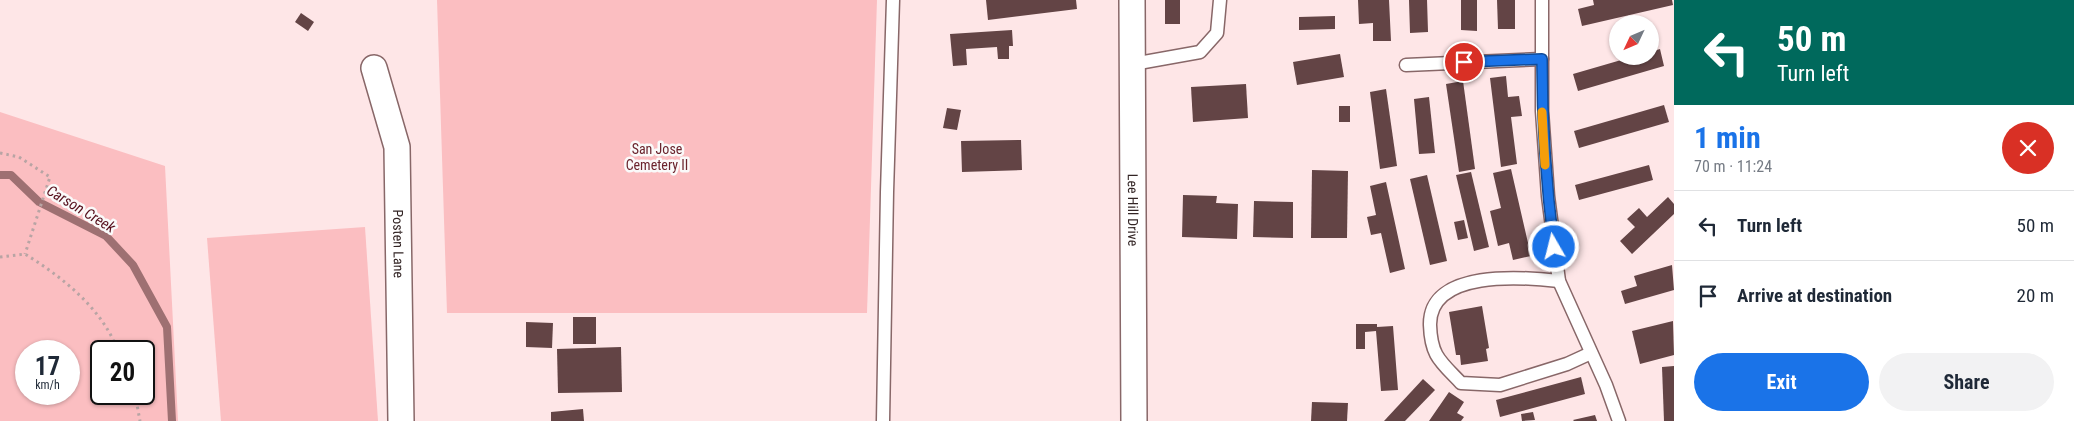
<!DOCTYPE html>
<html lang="en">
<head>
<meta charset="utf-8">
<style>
	body { margin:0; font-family:"Roboto Condensed",sans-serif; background:#f2f2f3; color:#1f2937; height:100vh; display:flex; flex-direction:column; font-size:19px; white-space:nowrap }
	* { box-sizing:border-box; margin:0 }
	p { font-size:16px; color:#747a83 }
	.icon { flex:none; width:28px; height:28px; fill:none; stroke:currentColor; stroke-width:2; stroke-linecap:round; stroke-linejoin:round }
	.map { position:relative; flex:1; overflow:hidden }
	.sheet { display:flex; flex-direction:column; background:#fff; width:400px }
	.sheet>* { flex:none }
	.hud { background:#00695c; color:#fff; overflow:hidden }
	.needle { width:32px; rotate:226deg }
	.tools { position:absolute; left:1609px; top:15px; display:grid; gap:10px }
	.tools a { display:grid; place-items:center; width:50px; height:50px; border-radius:50%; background:#fff; box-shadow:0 1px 4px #0004; font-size:25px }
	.speed { position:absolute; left:15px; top:340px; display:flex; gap:10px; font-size:25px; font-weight:700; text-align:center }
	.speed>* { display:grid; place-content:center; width:65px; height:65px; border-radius:50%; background:#fff; box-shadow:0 1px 4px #0004; line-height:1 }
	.speed small { font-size:12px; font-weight:400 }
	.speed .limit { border:2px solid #111; border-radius:8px; background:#fff; color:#111 }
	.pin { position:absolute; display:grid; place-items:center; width:42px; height:42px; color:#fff; margin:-21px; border:2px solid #fff; border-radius:50%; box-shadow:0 1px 5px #0007 }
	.me { position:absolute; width:55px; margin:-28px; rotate:352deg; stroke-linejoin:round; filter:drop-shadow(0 0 4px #0008) }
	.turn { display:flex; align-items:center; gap:18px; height:105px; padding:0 20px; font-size:22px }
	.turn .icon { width:65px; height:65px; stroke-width:2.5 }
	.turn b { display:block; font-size:35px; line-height:42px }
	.round { display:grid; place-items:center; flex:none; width:52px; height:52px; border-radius:26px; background:#f2f2f3 }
	.summary { display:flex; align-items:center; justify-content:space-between; height:85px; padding:0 20px }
	h1 { font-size:30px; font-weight:700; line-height:38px; color:#1a73e8 }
	.primary-button { display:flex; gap:10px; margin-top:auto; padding:10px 20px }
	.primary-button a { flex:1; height:58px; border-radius:30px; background:#1a73e8; color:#fff; font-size:20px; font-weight:700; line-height:58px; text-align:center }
	.primary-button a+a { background:#f2f2f3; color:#1f2937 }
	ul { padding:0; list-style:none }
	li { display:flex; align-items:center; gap:15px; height:70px; padding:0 20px; border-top:1px solid #e0e1e3 }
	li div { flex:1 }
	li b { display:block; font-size:19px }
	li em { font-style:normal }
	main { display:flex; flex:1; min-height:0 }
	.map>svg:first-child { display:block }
	.green { fill:#fbbec1; fill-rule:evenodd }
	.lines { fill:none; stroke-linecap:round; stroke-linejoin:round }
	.stream { stroke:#9e7072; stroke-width:8 }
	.building { fill:#634445 }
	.lane-casing { stroke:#886768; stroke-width:15 }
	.street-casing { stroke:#886768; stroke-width:28 }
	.path { stroke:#b8a4a4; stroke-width:3; stroke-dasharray:2.5 4; stroke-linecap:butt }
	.lane { stroke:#fff; stroke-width:12 }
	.street { stroke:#fff; stroke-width:25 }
	.route-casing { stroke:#114b97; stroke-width:12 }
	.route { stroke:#1a73e8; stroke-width:9 }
	.slow { stroke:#f59e0b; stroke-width:9 }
	.labels { text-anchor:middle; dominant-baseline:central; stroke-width:5; stroke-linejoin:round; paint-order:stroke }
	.park-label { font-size:14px; fill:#6b242d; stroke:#fafafa }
	.street-label { font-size:14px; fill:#322424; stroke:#fafafa }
	.water-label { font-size:15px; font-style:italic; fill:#560f1c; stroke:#fafafa }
</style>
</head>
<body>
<main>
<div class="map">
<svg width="1674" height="421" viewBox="0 0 1674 421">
	<rect width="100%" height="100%" fill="#fee6e7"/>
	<g class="green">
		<path d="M437 0H877L867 313H447Z"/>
		<path d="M0 112 165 166 178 421H0ZM69 351V394H26V351ZM144 351V394H101V351Z"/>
		<path d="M365 227 378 421H221L207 238Z"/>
	</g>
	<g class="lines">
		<path class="stream" d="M0 175H11L39 202 106 236 133 265 167 327 172 421"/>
	</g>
	<g class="building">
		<path d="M986 0H1076L1077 9 988 20Z"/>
		<rect x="1165" y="0" width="15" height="24"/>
		<path d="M1358 0H1389L1391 41H1373V23L1359 24Z"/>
		<path d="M1409 0H1427L1428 32 1410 33Z"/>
		<path d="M1461 0H1477V31L1461 30Z"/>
		<path d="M1497 0H1515V29H1498Z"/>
		<path d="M1593 0H1672L1673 5 1582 26 1578 9 1594 5Z"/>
		<path d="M301 13 314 22 308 31 295 22Z"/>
		<path d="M1335 16V29L1299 30V17Z"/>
		<path d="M1012 30 1013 46H1009V59H998L997 47 966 49 967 65 953 66 950 34Z"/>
		<path d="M1660 49 1664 66 1578 91 1573 74 1635 56H1650V52Z"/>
		<path d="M1340 54 1344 77 1297 85 1293 62Z"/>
		<path d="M1506 76 1508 97 1519 96 1522 116 1511 117 1517 164 1501 167 1490 78Z"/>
		<path d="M1463 81 1475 169 1459 172 1446 84Z"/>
		<path d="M1246 84 1248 118 1193 122 1191 87Z"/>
		<path d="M1386 89 1397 166 1380 169 1370 92Z"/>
		<path d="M1429 97 1435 153 1419 154 1414 99Z"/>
		<path d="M1664 105 1669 122 1579 148 1574 131Z"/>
		<rect x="1339" y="106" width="11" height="16"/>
		<path d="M947 108 961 110 957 130 943 128Z"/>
		<path d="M1021 140 1022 170 962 172 961 141Z"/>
		<path d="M1649 165 1653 180 1579 200 1575 185Z"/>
		<path d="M1511 169 1531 256 1513 260 1509 243 1498 246 1490 211 1501 208 1493 173Z"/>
		<path d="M1312 170 1348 171 1347 238H1311Z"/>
		<path d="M1471 172 1489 247 1474 251 1456 175Z"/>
		<path d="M1427 175 1447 261 1430 265 1410 179Z"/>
		<path d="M1386 182 1405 269 1390 273 1381 233 1371 235 1367 217 1376 215 1370 186Z"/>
		<path d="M1183 195 1217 196 1216 203 1238 204 1237 239 1182 237Z"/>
		<path d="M1668 197 1674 204V214L1632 254 1620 241 1635 227 1627 219 1639 208 1647 217Z"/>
		<path d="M1254 201 1293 202V238L1253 237Z"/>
		<path d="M1464 220 1468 238 1458 240 1454 222Z"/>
		<path d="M1672 265 1674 290 1625 304 1621 291 1637 286 1634 276Z"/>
		<path d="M1482 306 1489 348 1486 349 1488 361 1461 365 1460 355H1456L1449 312Z"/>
		<rect x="573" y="317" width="23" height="27"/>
		<path d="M1673 321 1674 355 1640 364 1632 331Z"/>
		<path d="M526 322 553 323 552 348 526 347Z"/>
		<path d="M1356 324H1377V327L1393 326 1398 390 1381 391 1376 331 1365 332V349H1356Z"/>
		<path d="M621 347 622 392 558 393 557 349Z"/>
		<path d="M1674 366V421H1664L1662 367Z"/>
		<path d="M1581 377 1585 394 1500 417 1496 400Z"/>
		<path d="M1423 379 1435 390 1405 421H1384Z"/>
		<path d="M1449 392 1464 402 1457 413 1464 417 1461 421H1429Z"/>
		<path d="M1312 402 1348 403 1347 421H1311Z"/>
		<path d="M583 409 584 421H551V412Z"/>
		<path d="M1533 412 1535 420 1522 421 1521 414Z"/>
		<path d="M1595 415 1597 421H1574L1573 420Z"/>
	</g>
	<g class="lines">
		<g class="lane-casing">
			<g id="lane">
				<path d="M1542 0V111L1548 196 1559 281 1606 385 1619 421"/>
				<path d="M1133 64 1200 52 1217 33 1220 0"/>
				<path d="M1406 65 1542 59"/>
				<path d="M1559 281C1523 277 1429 269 1430 325 1431 356 1440 361 1461 383L1500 385 1567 364 1591 353"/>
				<path d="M883 421 887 192 893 0"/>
			</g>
		</g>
		<g class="street-casing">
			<g id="street">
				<path id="s1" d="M1132 0 1134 421"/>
				<path id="s2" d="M374 68 397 147 401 421"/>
			</g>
		</g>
		<g class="path">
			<path d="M0 153 19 157 50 177 25 254"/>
			<path d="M0 257 25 254C62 277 102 308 118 351"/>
			<path d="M135 394 140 421"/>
		</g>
		<use href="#lane" class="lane"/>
		<use href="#street" class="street"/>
	</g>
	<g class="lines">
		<g class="route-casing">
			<path id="route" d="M1464 62 1542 59C1542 122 1546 184 1554 247"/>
		</g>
		<use href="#route" class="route"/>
		<path class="slow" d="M1542 112 1545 165"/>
	</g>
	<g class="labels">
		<g class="park-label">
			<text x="657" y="149">San Jose<tspan x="657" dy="16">Cemetery II</tspan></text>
		</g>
		<g class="street-label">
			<text stroke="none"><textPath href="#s1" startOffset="210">Lee Hill Drive</textPath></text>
			<text stroke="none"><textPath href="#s2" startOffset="179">Posten Lane</textPath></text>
		</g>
		<g class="water-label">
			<text transform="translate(81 209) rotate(31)">Carson Creek</text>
		</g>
	</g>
</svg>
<div class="tools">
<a><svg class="needle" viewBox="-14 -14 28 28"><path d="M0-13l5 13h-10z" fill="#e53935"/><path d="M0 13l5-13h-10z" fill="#747a83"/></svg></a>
</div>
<div class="speed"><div>17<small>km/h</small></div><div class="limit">20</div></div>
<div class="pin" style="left:1464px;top:62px;background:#d93025"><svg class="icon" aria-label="arrive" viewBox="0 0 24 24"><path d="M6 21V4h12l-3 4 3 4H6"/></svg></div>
<svg class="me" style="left:1554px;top:247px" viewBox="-20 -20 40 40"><circle r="17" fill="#1a73e8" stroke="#fff" stroke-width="3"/><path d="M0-11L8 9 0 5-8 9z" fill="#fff"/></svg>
</div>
<section class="sheet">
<div class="hud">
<div class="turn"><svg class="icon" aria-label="left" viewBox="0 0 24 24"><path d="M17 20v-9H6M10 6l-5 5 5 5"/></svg><div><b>50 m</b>Turn left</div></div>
</div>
<div class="summary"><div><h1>1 min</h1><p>70 m · 11:24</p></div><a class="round" style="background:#d93025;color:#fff"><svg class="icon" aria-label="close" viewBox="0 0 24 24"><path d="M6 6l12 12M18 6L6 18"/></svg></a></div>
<ul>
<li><svg class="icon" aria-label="left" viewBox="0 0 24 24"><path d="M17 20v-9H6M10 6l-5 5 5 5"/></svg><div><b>Turn left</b></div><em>50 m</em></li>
<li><svg class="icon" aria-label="arrive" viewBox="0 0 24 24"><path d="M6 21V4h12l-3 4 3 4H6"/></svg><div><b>Arrive at destination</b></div><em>20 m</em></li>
</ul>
<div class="primary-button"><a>Exit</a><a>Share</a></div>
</section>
</main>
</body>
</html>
